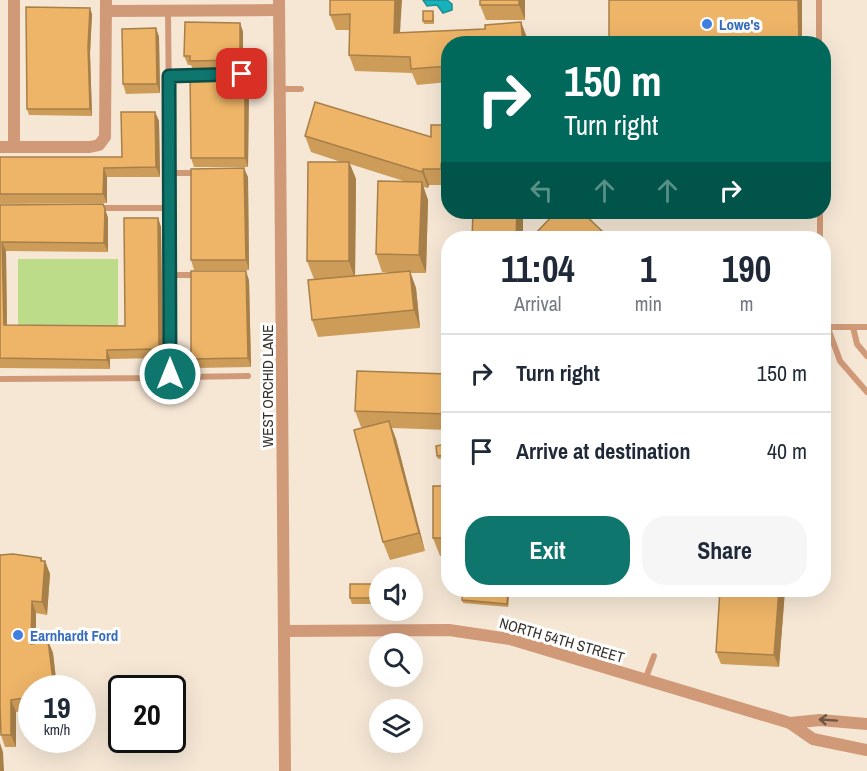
<!DOCTYPE html>
<html lang="en">
<head>
<meta charset="utf-8">
<style>
	body { margin:0; font-family:"Archivo Narrow",sans-serif; background:#f6f6f7; color:#1f2937; height:100vh; display:flex; flex-direction:column; font-size:22px; white-space:nowrap }
	* { box-sizing:border-box; margin:0 }
	p { font-size:20px; color:#747a83 }
	.icon { flex:none; width:33px; height:33px; fill:none; stroke:currentColor; stroke-width:2; stroke-linecap:round; stroke-linejoin:round }
	.map { position:relative; flex:1; overflow:hidden }
	.details { position:absolute; left:441px; top:231px; width:390px; height:366px; display:flex; flex-direction:column; background:#fff; border-radius:24px; box-shadow:0 6px 24px #0002 }
	.details>* { flex:none }
	.guide { position:absolute; left:441px; top:36px; width:390px; height:183px; border-radius:24px; box-shadow:0 6px 24px #0002; background:#00695c; color:#fff; overflow:hidden }
	.tools { position:absolute; left:369px; top:567px; display:grid; gap:12px }
	.tools a { display:grid; place-items:center; width:54px; height:54px; border-radius:50%; background:#fff; box-shadow:0 6px 24px #0002; font-size:30px }
	.speed { position:absolute; left:18px; top:675px; display:flex; gap:12px; font-size:30px; font-weight:700; text-align:center }
	.speed>* { display:grid; place-content:center; width:78px; height:78px; border-radius:50%; background:#fff; box-shadow:0 6px 24px #0002; line-height:1 }
	.speed small { font-size:15px; font-weight:400 }
	.speed .limit { border:3px solid #111; border-radius:9px; background:#fff; color:#111 }
	.pin { position:absolute; display:grid; place-items:center; width:51px; height:51px; color:#fff; margin:-26px; border-radius:12px; box-shadow:0 3px 9px #0006 }
	.me { position:absolute; width:66px; margin:-33px; rotate:0deg; stroke-linejoin:round; filter:drop-shadow(0 0 4px #0008) }
	.turn { display:flex; align-items:center; gap:21px; height:126px; padding:0 24px; font-size:27px }
	.turn .icon { width:78px; height:78px; stroke-width:2.5 }
	.turn b { display:block; font-size:42px; line-height:51px }
	.lanes { display:flex; align-items:center; height:57px; padding:0 24px; background:#0003; justify-content:center; gap:30px; direction:ltr }
	.lanes .off { opacity:.35 }
	.eta { display:flex; justify-content:space-evenly; align-items:center; height:102px; text-align:center }
	.eta b { font-size:36px; font-weight:700; line-height:42px }
	.primary-button { display:flex; gap:12px; margin-top:auto; padding:12px 24px }
	.primary-button a { flex:1; height:69px; border-radius:24px; background:#0f766e; color:#fff; font-size:24px; font-weight:700; line-height:69px; text-align:center }
	.primary-button a+a { background:#f6f6f7; color:#1f2937 }
	ul { padding:0; list-style:none }
	li { display:flex; align-items:center; gap:18px; height:78px; padding:0 24px; border-top:2px solid #e0e1e3 }
	li div { flex:1 }
	li b { display:block; font-size:22px }
	li em { font-style:normal }
	.map>svg:first-child { display:block }
	.green { fill:#bcdc89 }
	.water { fill:#16b3bc; stroke:#208c90; stroke-width:1.5 }
	.lines { fill:none; stroke-linecap:round; stroke-linejoin:round }
	.lane { stroke:#d09a79; stroke-width:6 }
	.street { stroke:#d09a79; stroke-width:12 }
	.wall { fill:#cd9c59; fill-rule:evenodd }
	.shaded-wall { fill:#a77f49 }
	.building { fill:#eeb568; stroke:#a77f49; stroke-width:1.5 }
	.oneway { stroke:#6d5646 }
	.route-casing { stroke:#0a4d48; stroke-width:15 }
	.route { stroke:#0f766e; stroke-width:10 }
	.shop-dot { fill:#3f7fe0; stroke:#fff; stroke-width:2 }
	.labels { text-anchor:middle; dominant-baseline:central; stroke-width:6; stroke-linejoin:round; paint-order:stroke }
	.shop-label { font-size:15px; font-weight:bold; fill:#366cbe; stroke:#fff; text-anchor:start }
	.street-label { font-size:15px; fill:#37312a; stroke:#fff }
</style>
</head>
<body>
<div class="map">
<svg width="867" height="771" viewBox="0 0 867 771">
	<rect width="100%" height="100%" fill="#f6e7d5"/>
	<rect class="green" x="18" y="259" width="100" height="68"/>
	<path class="water" d="M423 0H447L452 4V10L443 13 437 5 427 6Z"/>
	<g class="lines">
		<g class="lane">
			<path d="M819 0V44"/>
			<path d="M169 76 198 75"/>
			<path d="M280 89H301"/>
			<path d="M169 173H199"/>
			<path d="M97 208H170L168 11"/>
			<path d="M820 212V238"/>
			<path d="M171 275H197"/>
			<path d="M824 317 840 361 867 392"/>
			<path d="M826 327H853"/>
			<path d="M867 327H853L857 344 867 356"/>
			<path d="M170 374 183 377 248 376"/>
			<path d="M0 379 167 378 170 374V208"/>
			<path d="M98 638 109 640"/>
			<path d="M645 680 654 656"/>
		</g>
		<g class="street">
			<path d="M14 0V147"/>
			<path d="M279 0 285 771"/>
			<path d="M106 11 279 10"/>
			<path d="M0 147H90L99 145 105 137 106 0"/>
			<path d="M284 631 449 630 510 639 790 723 813 739 867 750"/>
			<path d="M790 723 820 720 867 724"/>
		</g>
	</g>
	<g class="wall">
		<path d="M330 0 400 33 485 29 521 22 527 38 448 44V82L417 85 412 73 355 71 349 55 350 30H336L330 15Z"/>
		<path d="M480 0H525V20H486L480 5Z"/>
		<path d="M92 14 90 53 92 116 29 115 27 109Z"/>
		<path d="M434 14V24H424L423 21Z"/>
		<path d="M240 23 243 32V69L193 70 191 65H188L184 56Z"/>
		<path d="M156 28 159 37 160 93 126 94 123 84Z"/>
		<path d="M242 76H245L249 86 248 167H194L191 158Z"/>
		<path d="M155 112 159 121 160 177H107V203L0 204V157H122Z"/>
		<path d="M448 125V181H447V185H429L428 188 423 187 428 200 426 273H410L416 288 420 328 318 337 312 320 323 279H314L307 261 341 162 311 152 305 136 431 137ZM350 164 407 182 376 254 382 272H395L355 276 356 179Z"/>
		<path d="M248 177 249 270H194L191 260Z"/>
		<path d="M0 205 105 209 108 218V252L6 251 7 325 125 326 158 218 161 227 163 358 110 359V369L0 368Z"/>
		<path d="M249 280 251 367 195 368 191 359Z"/>
		<path d="M448 374V430L392 428 396 439 425 551 390 560 383 542 367 427H361L355 411Z"/>
		<path d="M447 448 448 458 438 459 437 456Z"/>
		<path d="M448 486V556H440L433 538Z"/>
		<path d="M43 561H45L50 574 47 615 36 613V643L48 641 53 653 57 688H32V710L16 712V747H5L1 735 0 706Z"/>
		<path d="M380 584V604H352L350 598Z"/>
		<path d="M610 590H624L623 593Z"/>
		<path d="M720 590H785L779 667 721 664 716 652Z"/>
		<path d="M508 591 509 595 508 607 463 603 462 600Z"/>
	</g>
	<g class="shaded-wall">
		<path d="M395 0H402L399 49 394 33Z"/>
		<path d="M519 0H525V20L519 5Z"/>
		<path d="M798 0H802V44H799Z"/>
		<path d="M90 8 92 14 90 53 92 116 90 109 88 46Z"/>
		<path d="M521 22 527 38V44H523Z"/>
		<path d="M240 23 243 32V69L240 60Z"/>
		<path d="M156 28 159 37 160 93 157 84Z"/>
		<path d="M245 76 249 86 248 167 245 158Z"/>
		<path d="M155 112 159 121 160 177 156 167Z"/>
		<path d="M349 162 356 179 355 279 349 261Z"/>
		<path d="M441 164 447 181V185L441 169Z"/>
		<path d="M104 168 107 177V203L103 194Z"/>
		<path d="M244 168 248 177 249 270 246 260Z"/>
		<path d="M423 169 429 185 428 188 422 172Z"/>
		<path d="M422 182 428 200 426 273 419 255Z"/>
		<path d="M105 209 108 218V252L104 243Z"/>
		<path d="M517 212H523V238H516Z"/>
		<path d="M158 218 161 227 163 358 159 349Z"/>
		<path d="M603 232 606 238H597Z"/>
		<path d="M2 242 6 251 7 334 4 325Z"/>
		<path d="M246 271 249 280 251 367 248 358Z"/>
		<path d="M410 271 416 288 420 328 414 310Z"/>
		<path d="M107 350 110 359V369L107 360Z"/>
		<path d="M389 421 396 439 425 551 419 533Z"/>
		<path d="M41 558 45 567V561L50 574 47 615 42 602Z"/>
		<path d="M779 590H785L779 667 774 655Z"/>
		<path d="M508 591 509 595 508 607 507 604Z"/>
		<path d="M32 601 36 613V656L31 644Z"/>
		<path d="M48 641 53 653 57 688H54Z"/>
		<path d="M11 700 16 712V747L11 735Z"/>
		<path d="M0 743 3 752 4 771H0Z"/>
	</g>
	<g class="building">
		<path d="M330 0H395L394 33 485 29V25L521 22 523 44H448V66L411 69 410 57 349 55 350 14 330 15Z"/>
		<rect x="480" y="0" width="39" height="5"/>
		<path d="M609 0H798L799 44H609Z"/>
		<path d="M26 7 90 8 88 46 90 109H27Z"/>
		<rect x="423" y="11" width="10" height="10"/>
		<path d="M185 22 240 23V60L190 61V56H184Z"/>
		<path d="M156 28 157 84H123L122 29Z"/>
		<path d="M239 70V76H245V158H191L190 71Z"/>
		<path d="M315 102 431 137V125H448V164H441V169H423L422 172 305 136Z"/>
		<path d="M121 112H155L156 167 104 168 103 194H0V157H122Z"/>
		<path d="M308 162H349V261H307Z"/>
		<path d="M244 168 246 260H191V169Z"/>
		<path d="M378 181 422 182 419 255 376 254Z"/>
		<path d="M103 204 105 209 104 243 2 242 4 325 125 326 124 218H158L159 349 107 350V360L0 358V205Z"/>
		<path d="M473 212H517L516 238H472Z"/>
		<path d="M556 212H582L603 232 597 238H539L535 234Z"/>
		<path d="M191 271H246L248 358 191 359Z"/>
		<path d="M410 271 414 310 312 320 308 280Z"/>
		<path d="M357 371 448 374V414L355 411Z"/>
		<path d="M389 421 419 533 383 542 354 430Z"/>
		<path d="M446 444 447 455 437 456 436 446Z"/>
		<rect x="433" y="486" width="15" height="52"/>
		<path d="M13 554 41 558V561H45L42 602 32 601 31 644 48 641 54 688H32V697L11 700V735H1L0 706V555Z"/>
		<rect x="350" y="584" width="30" height="14"/>
		<path d="M463 590H485L508 591 507 604 462 600Z"/>
		<path d="M720 590H779L774 655 716 652Z"/>
	</g>
	<defs><path id="oneway-shaft" d="M-6 0H5M1.5-3L5.5 0L1.5 3" fill="none" stroke-width="1.6" stroke-linecap="round" stroke-linejoin="round" transform="scale(1.5)"/></defs>
	<use class="oneway" href="#oneway-shaft" transform="translate(828 720) rotate(-176)"/>
	<g class="lines">
		<g class="route-casing">
			<path id="route" d="M170 374 169 76 242 74"/>
		</g>
		<use href="#route" class="route"/>
	</g>
	<g class="shop-dot">
		<circle cx="707" cy="24" r="6"/>
		<circle cx="18" cy="635" r="6"/>
	</g>
	<g class="labels">
		<g class="shop-label">
			<text x="719" y="24">Lowe's</text>
			<text x="30" y="635">Earnhardt Ford</text>
		</g>
		<g class="street-label">
			<text transform="translate(267 386) rotate(-90)">WEST ORCHID LANE</text>
			<text transform="translate(562 640) rotate(16)">NORTH 54TH STREET</text>
		</g>
	</g>
</svg>
<div class="tools">
<a><svg class="icon" aria-label="sound" viewBox="0 0 24 24"><path d="M4 9h4l5-4v14l-5-4H4zM17 9q2 3 0 6"/></svg></a>
<a><svg class="icon" aria-label="search" viewBox="0 0 24 24"><circle cx="10" cy="10" r="6"/><path d="M15 15l6 6"/></svg></a>
<a><svg class="icon" aria-label="layers" viewBox="0 0 24 24"><path d="M12 4l9 5-9 5-9-5zM3 14l9 5 9-5"/></svg></a>
</div>
<div class="speed"><div>19<small>km/h</small></div><div class="limit">20</div></div>
<div class="pin" style="left:242px;top:74px;background:#d93025"><svg class="icon" aria-label="arrive" viewBox="0 0 24 24"><path d="M6 21V4h12l-3 4 3 4H6"/></svg></div>
<svg class="me" style="left:170px;top:374px" viewBox="-20 -20 40 40"><circle r="17" fill="#0f766e" stroke="#fff" stroke-width="3"/><path d="M0-11L8 9 0 5-8 9z" fill="#fff"/></svg>
<div class="guide">
<div class="turn"><svg class="icon" aria-label="right" viewBox="0 0 24 24"><path d="M7 20v-9h11M14 6l5 5-5 5"/></svg><div><b>150 m</b>Turn right</div></div>
<div class="lanes"><svg class="icon off" aria-label="left" viewBox="0 0 24 24"><path d="M17 20v-9H6M10 6l-5 5 5 5"/></svg><svg class="icon off" aria-label="ahead" viewBox="0 0 24 24"><path d="M12 20V5M6 11l6-6 6 6"/></svg><svg class="icon off" aria-label="ahead" viewBox="0 0 24 24"><path d="M12 20V5M6 11l6-6 6 6"/></svg><svg class="icon" aria-label="right" viewBox="0 0 24 24"><path d="M7 20v-9h11M14 6l5 5-5 5"/></svg></div>
</div>
<section class="details">
<div class="eta">
<div><b>11:04</b><p>Arrival</p></div>
<div><b>1</b><p>min</p></div>
<div><b>190</b><p>m</p></div>
</div>
<ul>
<li><svg class="icon" aria-label="right" viewBox="0 0 24 24"><path d="M7 20v-9h11M14 6l5 5-5 5"/></svg><div><b>Turn right</b></div><em>150 m</em></li>
<li><svg class="icon" aria-label="arrive" viewBox="0 0 24 24"><path d="M6 21V4h12l-3 4 3 4H6"/></svg><div><b>Arrive at destination</b></div><em>40 m</em></li>
</ul>
<div class="primary-button"><a>Exit</a><a>Share</a></div>
</section>
</div>
</body>
</html>
